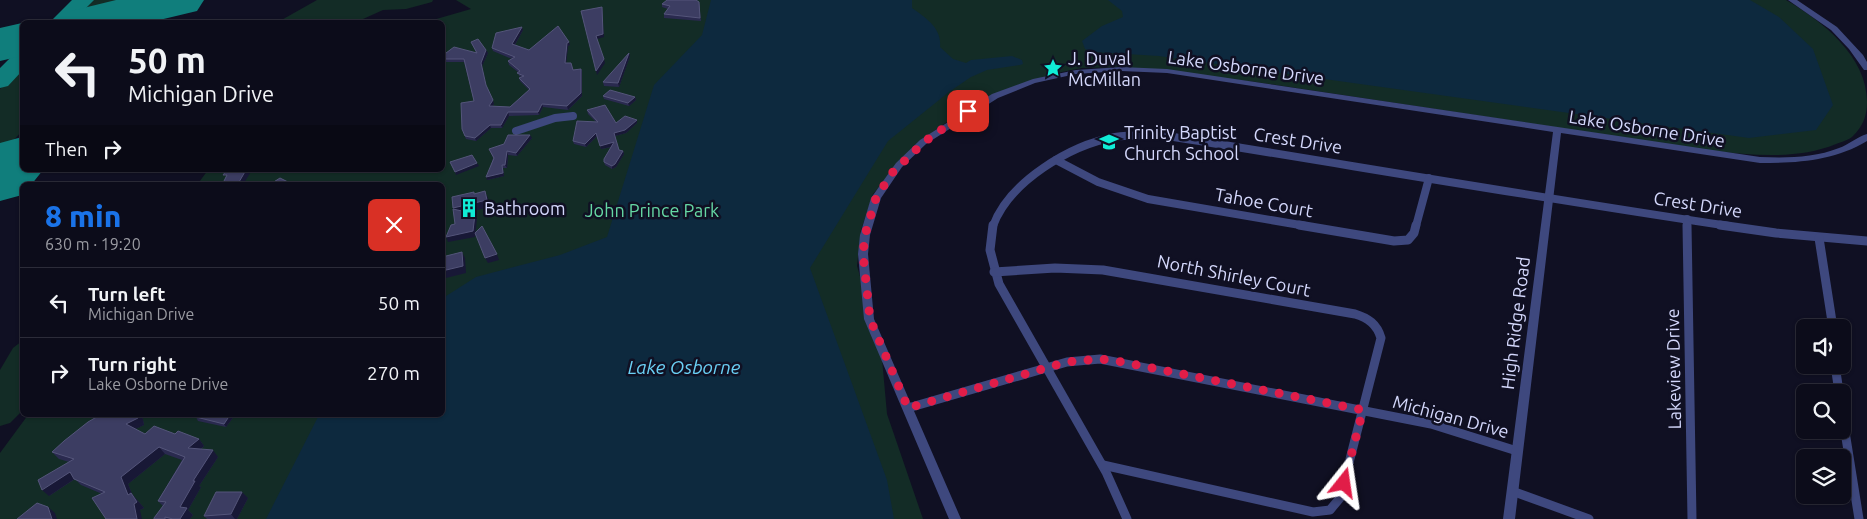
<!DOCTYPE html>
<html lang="en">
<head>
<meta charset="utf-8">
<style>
	body { margin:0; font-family:Ubuntu,sans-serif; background:#151523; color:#f1f3f6; height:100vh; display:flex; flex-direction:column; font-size:19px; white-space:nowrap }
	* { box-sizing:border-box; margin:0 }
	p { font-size:16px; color:#9a9ba2 }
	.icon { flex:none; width:28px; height:28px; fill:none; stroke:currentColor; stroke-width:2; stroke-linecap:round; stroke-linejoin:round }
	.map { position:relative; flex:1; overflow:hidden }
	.side { position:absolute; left:20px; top:182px; width:425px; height:235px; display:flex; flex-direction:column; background:#0c0c1a; border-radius:8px; box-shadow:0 1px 4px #0004,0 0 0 1px #2c2c39 }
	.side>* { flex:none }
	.top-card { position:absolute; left:20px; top:20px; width:425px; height:152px; border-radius:8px; box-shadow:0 1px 4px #0004,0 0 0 1px #2c2c39; background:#0c0c1a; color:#f1f3f6; overflow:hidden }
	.tools { position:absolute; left:1796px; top:319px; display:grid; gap:10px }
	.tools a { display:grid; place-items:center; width:55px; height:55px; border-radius:8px; background:#0c0c1a; box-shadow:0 1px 4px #0004,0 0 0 1px #2c2c39; font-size:25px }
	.pin { position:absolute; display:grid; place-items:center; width:42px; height:42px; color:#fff; margin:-21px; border-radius:10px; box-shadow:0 2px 8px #0006 }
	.me { position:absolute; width:55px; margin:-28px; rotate:15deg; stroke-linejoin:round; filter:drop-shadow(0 0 4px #0008) }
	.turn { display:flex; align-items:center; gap:18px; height:105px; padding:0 25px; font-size:22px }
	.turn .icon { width:65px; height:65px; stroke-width:2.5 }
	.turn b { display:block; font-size:35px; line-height:42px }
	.then { display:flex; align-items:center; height:48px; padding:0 25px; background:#0003; gap:10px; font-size:19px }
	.round { display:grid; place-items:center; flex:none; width:52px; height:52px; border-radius:8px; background:#151523 }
	.head { display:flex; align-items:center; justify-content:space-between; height:85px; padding:0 25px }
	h1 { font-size:30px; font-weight:800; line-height:38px; color:#1a73e8 }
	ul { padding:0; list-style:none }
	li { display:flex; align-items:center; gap:15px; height:70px; padding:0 25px; border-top:1px solid #2c2c39 }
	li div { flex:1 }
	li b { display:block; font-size:19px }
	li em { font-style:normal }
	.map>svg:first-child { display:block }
	.green { fill:#132c26 }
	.water { fill:#0d293e }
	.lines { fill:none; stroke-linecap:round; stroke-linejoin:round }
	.taxiway { fill:#107e7c; fill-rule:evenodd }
	.runway { fill:#107e7c; fill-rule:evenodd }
	.minor-far1 { stroke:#3e487e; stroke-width:8 }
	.minor { stroke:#3e487e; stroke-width:9 }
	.tertiary { fill:#3e487e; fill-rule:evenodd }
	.wall { fill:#2a2a4f }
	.shaded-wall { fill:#181836 }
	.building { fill:#3c3d62; stroke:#54557a }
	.route { stroke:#e11d48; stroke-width:9; stroke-dasharray:0 16.2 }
	.labels { text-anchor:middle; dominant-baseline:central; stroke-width:5; stroke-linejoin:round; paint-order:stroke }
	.poi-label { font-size:18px; fill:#d4d8fc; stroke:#101023; text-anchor:start }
	.street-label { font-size:18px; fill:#d4d8fc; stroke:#101023 }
	.park-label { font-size:18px; fill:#65d7a4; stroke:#101023 }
	.water-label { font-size:19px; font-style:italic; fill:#6ad0f5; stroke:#101023 }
</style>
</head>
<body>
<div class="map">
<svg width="1867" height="519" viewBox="0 0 1867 519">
	<rect width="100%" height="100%" fill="#101023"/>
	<g class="green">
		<path d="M93 0H150L86 17H76Z"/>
		<path d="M317 0H433L432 2 406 9 383 10 363 19 362 22H278Z"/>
		<path d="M456 0H1786C1822 21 1867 56 1867 102 1867 116 1863 126 1853 136 1849 140 1841 142 1836 144 1797 160 1753 155 1713 151L1256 82 1124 67 1082 68 1052 74 991 96 954 117 916 144 873 194 861 230 857 266 881 348 887 414 923 519H0V453L28 415H442V185H197L208 170H442V22H426L471 9Z"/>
		<path d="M22 67V131L0 155V89Z"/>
		<path d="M22 341V411L10 423 0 426V370L13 348Z"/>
	</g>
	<g class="water">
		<path d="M711 0H912V8C926 18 942 28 940 47L953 59 966 63 971 60 1012 56 1022 60 1023 64 1020 65 987 70 971 77 949 92 888 141 810 268 887 480 894 519H266L319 415H442L443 298 476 277 560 255 607 237 654 85 702 35Z"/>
		<path d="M1108 0H1750L1779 17 1813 49 1833 105 1816 130 1749 138 1159 56 1094 52 1085 49 1082 41 1102 26 1123 17 1122 11Z"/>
	</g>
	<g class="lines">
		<g class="taxiway">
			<path d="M72 0H94L72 22H50Z"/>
			<path d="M0 40H22V71L8 86 0 88V68L14 54 22 52H0Z"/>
		</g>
		<g class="runway">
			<path d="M116 0H204L197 11 151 22H64L71 11Z"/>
			<path d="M22 23V56L0 61V28Z"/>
			<path d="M22 137V170H43L31 185H22V195L0 201V143Z"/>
		</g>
		<g class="minor-far1">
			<path d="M516 131 555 118 573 116"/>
			<path d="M1056 160 1098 182 1148 199 1306 226"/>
			<path d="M1687 219V226"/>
			<path d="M993 226C1009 182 1070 145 1115 137 1132 134 1150 135 1168 136 1355 166 1541 198 1729 226"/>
			<path d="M1416 226 1429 178"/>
		</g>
		<g class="minor">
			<path d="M993 225 990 250 999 284 1106 472 1127 519"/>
			<path d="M1299 225 1394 241 1408 240 1414 233 1416 225"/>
			<path d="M1687 225 1692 519"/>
			<path d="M1720 225 1776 233 1867 241"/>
			<path d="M1819 238 1833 328"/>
			<path d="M994 272 1055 268 1103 270 1355 314C1368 318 1377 324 1381 338L1340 498 1330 510 1313 512 1103 465"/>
			<path d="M1835 365 1839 392"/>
			<path d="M908 408 1067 362 1100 359 1431 424 1517 451"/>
			<path d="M1842 413 1859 519"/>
			<path d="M1512 491 1589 519"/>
		</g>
		<g class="tertiary">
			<path d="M1788 0H1797L1837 27 1863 55 1867 62V70H1864L1849 49 1831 30Z"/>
			<path d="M1121 67 1167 69 1760 157C1786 158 1814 158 1839 148 1848 145 1857 137 1867 134V141C1834 161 1798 163 1760 163L1561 133 1515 519H1503L1553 132 1167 73 1121 71 1076 74 1035 83 998 98 926 144 902 167 881 198 870 235 868 254 874 319 961 519H949L864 319 858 254 860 235 871 198 896 163 920 140 992 94 1033 79 1076 70Z"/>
		</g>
	</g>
	<g class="wall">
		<path d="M699 2 701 21 664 18V14L668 9 662 7V4Z"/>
		<path d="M523 30 515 45 529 50 570 45 568 46 566 63 573 70 581 69 582 72V96L568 110 543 107 539 115 509 116 502 128H491L476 141 466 139 462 129 474 101 464 62H442V56L476 52 471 42 488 53 482 66 486 87 494 104 492 106 510 107 529 90 520 81 519 78 521 77 519 76 518 72 509 65 508 61 512 59 493 51 492 48Z"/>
		<path d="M630 56 619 87 604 86 603 82Z"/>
		<path d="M603 96 635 97 636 100 629 106 604 99Z"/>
		<path d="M587 110 616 123H637L626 133 615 136 619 150 623 151 624 154 616 167 612 169 605 165 604 162 612 147 601 149 597 136 586 147 574 144 573 141 596 122 588 114Z"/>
		<path d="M532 138 517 156 508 155 507 168H503L504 176 487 180 493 158 489 149Z"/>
		<path d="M100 415H142L144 425 135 429 145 434H175L199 439 204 446 201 449 218 457 199 486 201 487 188 510 193 515 190 519H154L163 506 158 501 182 460 165 454 128 484 132 494 144 508 140 510 81 485 75 479 49 496 69 462 59 459 52 452Z"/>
		<path d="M235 415 226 427 198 421 196 417Z"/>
		<path d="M248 498 237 519H207L204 516Z"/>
	</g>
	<g class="shaded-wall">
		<path d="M602 7 604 37 597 39 596 36Z"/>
		<path d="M522 27 523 30 513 48 512 44Z"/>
		<path d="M569 42 570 45 568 46 566 66 565 63 567 43Z"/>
		<path d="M486 50 488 53 482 66 487 88 481 63Z"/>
		<path d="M629 53 630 56 619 87 618 83Z"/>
		<path d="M604 59 605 63 597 75 596 71Z"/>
		<path d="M581 69 582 72V96L568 110 567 106Z"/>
		<path d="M635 97 636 100 629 106 628 103Z"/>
		<path d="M493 100 494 104 490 109 489 106Z"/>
		<path d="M542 104 543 107 539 115 538 112Z"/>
		<path d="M508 112 509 116 502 128 501 125Z"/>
		<path d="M637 120V123L626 133 615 136 614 133Z"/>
		<path d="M490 125 491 128 476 141 475 138Z"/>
		<path d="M596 133 597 136 586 147 585 144Z"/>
		<path d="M530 135 532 138 517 156 516 153Z"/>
		<path d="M614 142 615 146 601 149 600 146Z"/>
		<path d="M507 151 508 155 507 168 505 165Z"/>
		<path d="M623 151 624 154 616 167 612 169V166Z"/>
		<path d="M477 163 479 166 456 175 455 172Z"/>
		<path d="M502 165 504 176 487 180 486 177Z"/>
		<path d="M246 170H252L244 183 245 185H241L239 182Z"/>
		<path d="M485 191 488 198 490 207 456 215 453 208Z"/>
		<path d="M475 214 477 219 475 237 448 242 446 237Z"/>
		<path d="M462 252 465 258 466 273 442 279V271Z"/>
		<path d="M497 254 499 260 488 263 485 258Z"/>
		<path d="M137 415H142L144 425 131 431 126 424Z"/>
		<path d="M230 415H235L226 427 224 424Z"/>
		<path d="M199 439 204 446 194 455 188 448Z"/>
		<path d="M159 447 165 454 128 484 132 494 144 508 140 510 142 519H137L121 477Z"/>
		<path d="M213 450 218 457 199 486 201 487 188 510 193 515 190 519H180V507L193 481Z"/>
		<path d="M70 472 76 478 49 496 42 490Z"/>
		<path d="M242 492 248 498 237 519H235L231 514Z"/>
		<path d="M48 507 55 513 57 519H52Z"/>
	</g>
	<g class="building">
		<path d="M667 0H696L699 2 700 18 664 14 670 6 662 4Z"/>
		<path d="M602 7 603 34 596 36 604 59 596 71 581 11Z"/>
		<path d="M558 26 569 42 567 43 565 63H571L573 70 581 69V93L567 106 542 104 538 112H508L501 125H490L475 138 465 136 462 129 461 103 474 101 464 59H442V56L454 47 477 53 471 42 478 39 486 50 481 63 486 85 493 100 489 106 510 107 530 89 519 78 524 76 517 73 520 71 508 61 515 57 492 48 496 33 522 27 512 44 529 50Z"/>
		<path d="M629 53 618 83 603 82Z"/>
		<path d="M610 90 635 97 628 103 603 96Z"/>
		<path d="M605 105 616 123 625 116 637 120 625 130 614 133 619 150 623 151 615 164 612 166 604 162V159L614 142 600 146 596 133 585 144 573 141 577 121 598 122 587 110Z"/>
		<path d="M508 135H530L516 153 507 151 505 165H502L503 173 486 177 494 158 489 149 504 144Z"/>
		<path d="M472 155 477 163 455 172 450 162Z"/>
		<path d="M227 170H246L239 182H243L241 185H222L227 175H223Z"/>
		<path d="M280 178 288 182 284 185H269Z"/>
		<path d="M485 191 487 200 453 208 452 197 474 192V194Z"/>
		<path d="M453 209 475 214 473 231 446 237 451 225 455 224Z"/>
		<path d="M482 226 497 254 485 258 475 233Z"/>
		<path d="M462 252 463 266 442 271V257Z"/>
		<path d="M100 415H137L138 418 126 424 145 434 154 426 175 434 178 431 199 439 188 448 213 450 193 481H195L180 507 187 508 180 519H173L165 517V519H154V518L166 502 158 501 185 457 159 447 121 477 128 495 131 493 137 502 134 504 137 519H106L92 498 105 492 74 479 70 472 42 490 38 480 74 459 52 452 64 441 88 422Z"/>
		<path d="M198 415H230L224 424 196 417Z"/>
		<path d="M216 492H242L231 514 204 516Z"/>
		<path d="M37 503 48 507 52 519H17Z"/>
	</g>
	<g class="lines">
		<path class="route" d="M968 111 924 142 892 173 876 198 865 235 863 254 870 319 908 408 1067 362 1100 359 1117 361 1363 410 1344 483"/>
	</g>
	<defs>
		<g id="sight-bare" transform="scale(1.5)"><path d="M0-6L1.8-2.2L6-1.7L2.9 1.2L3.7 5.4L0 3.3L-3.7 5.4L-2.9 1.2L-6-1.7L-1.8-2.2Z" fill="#10ecd6" stroke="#101023" stroke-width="2.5" paint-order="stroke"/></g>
		<g id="school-bare" transform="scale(1.5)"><path d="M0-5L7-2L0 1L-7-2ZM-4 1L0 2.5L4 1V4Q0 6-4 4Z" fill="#10ecd6" stroke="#101023" stroke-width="2.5" paint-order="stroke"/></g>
		<g id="building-bare" transform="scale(1.5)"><path d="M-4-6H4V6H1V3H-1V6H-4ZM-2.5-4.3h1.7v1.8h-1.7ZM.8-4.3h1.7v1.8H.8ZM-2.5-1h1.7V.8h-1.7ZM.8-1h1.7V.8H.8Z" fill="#10ecd6" stroke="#101023" stroke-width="2.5" paint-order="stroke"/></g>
	</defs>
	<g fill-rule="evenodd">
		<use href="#sight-bare" x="1053" y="68"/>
		<use href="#school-bare" x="1109" y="142"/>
		<use href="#building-bare" x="469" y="208"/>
	</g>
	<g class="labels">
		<g class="poi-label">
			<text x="1068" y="58">J. Duval<tspan x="1068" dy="21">McMillan</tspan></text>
			<text x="1124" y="132">Trinity Baptist<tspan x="1124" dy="21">Church School</tspan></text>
			<text x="484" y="208">Bathroom</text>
		</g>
		<g class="street-label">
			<text transform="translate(1246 67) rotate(8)">Lake Osborne Drive</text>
			<text transform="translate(1647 128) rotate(9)">Lake Osborne Drive</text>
			<text transform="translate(1298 140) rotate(9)">Crest Drive</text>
			<text transform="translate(1264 202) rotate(10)">Tahoe Court</text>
			<text transform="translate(1698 204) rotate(9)">Crest Drive</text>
			<text transform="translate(1234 275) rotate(11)">North Shirley Court</text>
			<text transform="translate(1515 323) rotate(-83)">High Ridge Road</text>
			<text transform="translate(1673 369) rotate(-91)">Lakeview Drive</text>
			<text transform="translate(1451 416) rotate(15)">Michigan Drive</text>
		</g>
		<g class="park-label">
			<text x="652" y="210">John Prince Park</text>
		</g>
		<g class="water-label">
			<text x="684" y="367">Lake Osborne</text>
		</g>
	</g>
</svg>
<div class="tools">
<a><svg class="icon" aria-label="sound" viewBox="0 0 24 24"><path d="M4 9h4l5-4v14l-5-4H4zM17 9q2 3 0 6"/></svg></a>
<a><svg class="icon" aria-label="search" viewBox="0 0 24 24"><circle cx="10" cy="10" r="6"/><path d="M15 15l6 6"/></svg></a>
<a><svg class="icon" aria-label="layers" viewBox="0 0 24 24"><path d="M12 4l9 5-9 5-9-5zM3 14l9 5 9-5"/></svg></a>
</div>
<div class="pin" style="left:968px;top:111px;background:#d93025"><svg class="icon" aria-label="arrive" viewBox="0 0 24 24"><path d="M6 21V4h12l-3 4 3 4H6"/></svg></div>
<svg class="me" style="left:1344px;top:483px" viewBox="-20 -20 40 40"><path d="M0-17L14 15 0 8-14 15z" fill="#e11d48" stroke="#fff" stroke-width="4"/></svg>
<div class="top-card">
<div class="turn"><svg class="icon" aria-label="left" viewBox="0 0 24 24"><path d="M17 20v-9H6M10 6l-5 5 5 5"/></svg><div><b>50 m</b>Michigan Drive</div></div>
<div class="then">Then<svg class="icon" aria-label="right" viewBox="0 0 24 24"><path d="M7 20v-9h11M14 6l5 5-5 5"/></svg></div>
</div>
<section class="side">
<div class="head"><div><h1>8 min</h1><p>630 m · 19:20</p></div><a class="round" style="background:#d93025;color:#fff"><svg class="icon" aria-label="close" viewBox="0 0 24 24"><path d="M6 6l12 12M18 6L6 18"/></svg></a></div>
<ul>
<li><svg class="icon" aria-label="left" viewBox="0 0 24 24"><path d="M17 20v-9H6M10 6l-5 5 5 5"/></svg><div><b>Turn left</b><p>Michigan Drive</p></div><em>50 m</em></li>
<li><svg class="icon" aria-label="right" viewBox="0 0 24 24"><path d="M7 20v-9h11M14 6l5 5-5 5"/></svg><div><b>Turn right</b><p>Lake Osborne Drive</p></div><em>270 m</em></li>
</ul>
</section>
</div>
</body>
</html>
